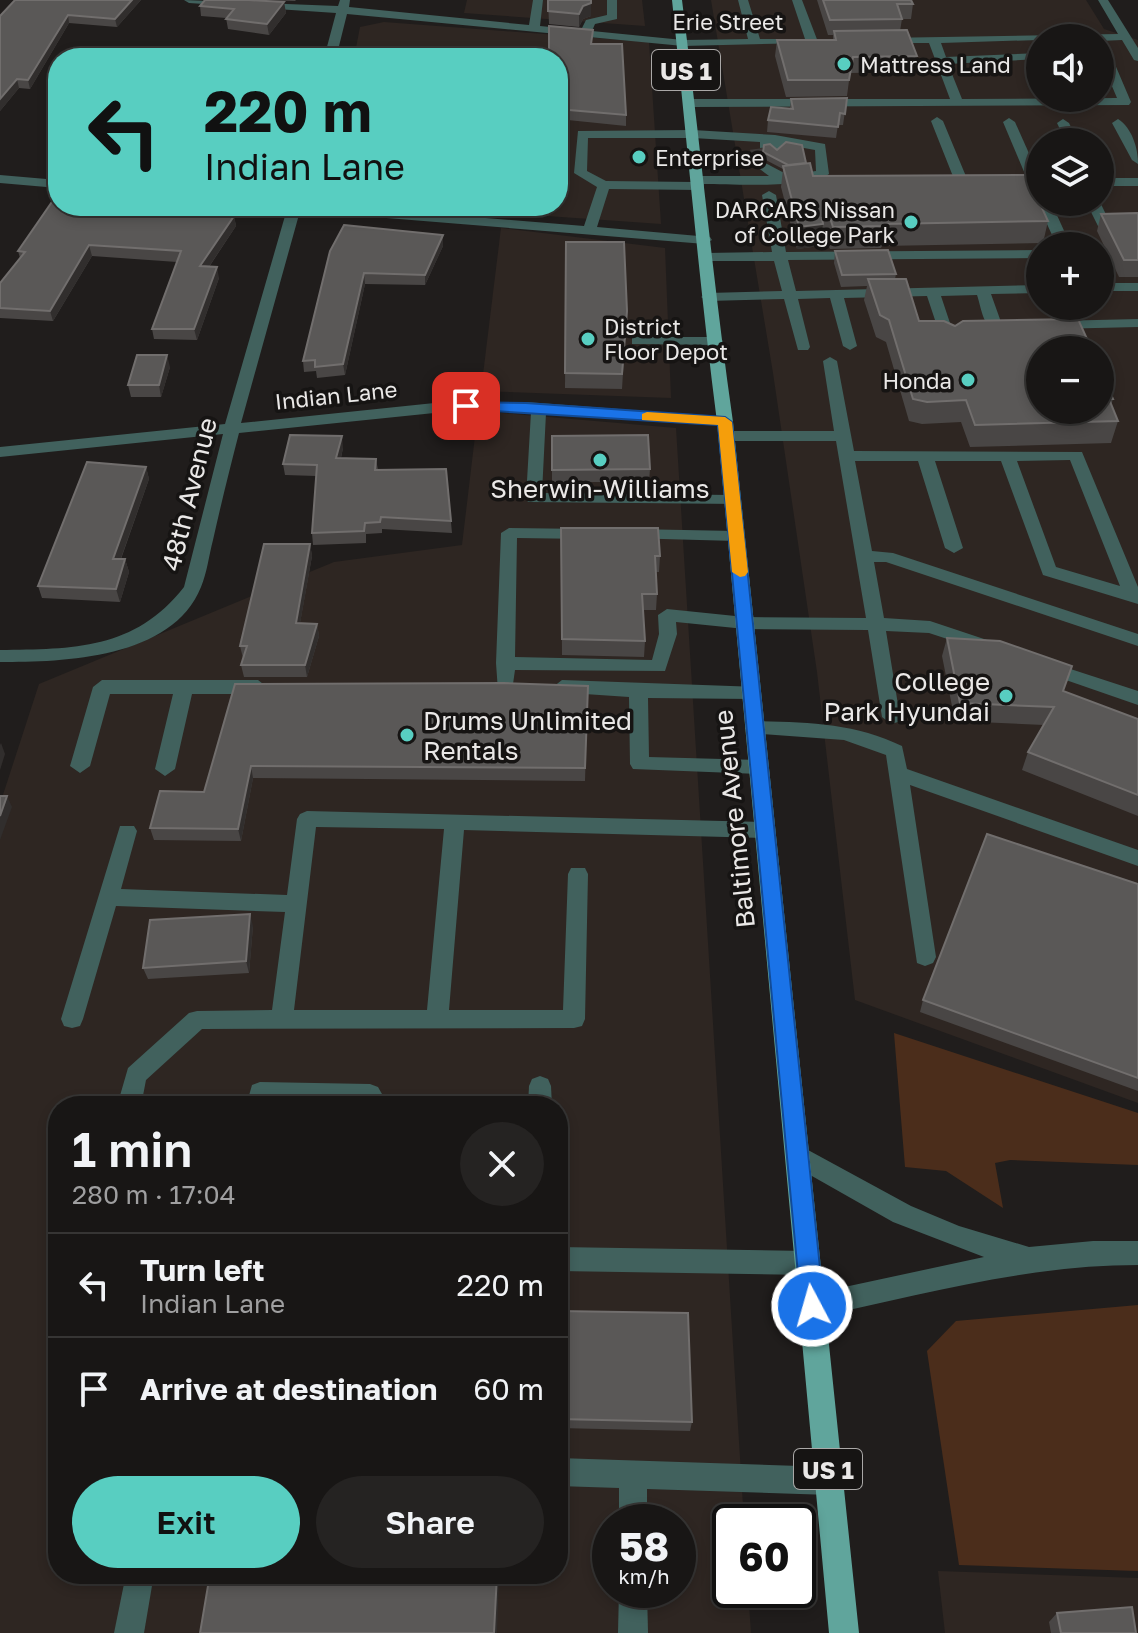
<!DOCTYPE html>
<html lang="en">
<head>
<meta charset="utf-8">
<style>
	body { margin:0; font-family:"Golos Text",sans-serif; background:#252322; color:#f1f3f6; height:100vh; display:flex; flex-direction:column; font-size:30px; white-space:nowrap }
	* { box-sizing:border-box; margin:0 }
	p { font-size:26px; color:#9f9fa0 }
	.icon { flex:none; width:44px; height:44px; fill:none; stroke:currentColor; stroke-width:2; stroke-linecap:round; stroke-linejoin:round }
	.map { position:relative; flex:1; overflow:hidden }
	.panel { position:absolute; left:48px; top:1096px; width:520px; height:488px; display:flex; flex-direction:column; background:#181615; border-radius:32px; box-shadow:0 4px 12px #0003,0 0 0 2px #363534 }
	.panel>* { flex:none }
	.hud { position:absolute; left:48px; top:48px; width:520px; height:168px; border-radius:32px; box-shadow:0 4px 12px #0003,0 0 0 2px #363534; background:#58cec1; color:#111; overflow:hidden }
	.fabs { position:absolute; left:1026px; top:24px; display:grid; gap:16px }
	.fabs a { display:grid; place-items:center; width:88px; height:88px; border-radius:50%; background:#181615; box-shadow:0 4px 12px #0003,0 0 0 2px #363534; font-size:40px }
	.speed { position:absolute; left:592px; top:1504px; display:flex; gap:16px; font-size:40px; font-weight:700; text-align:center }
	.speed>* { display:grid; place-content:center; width:104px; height:104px; border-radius:50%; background:#181615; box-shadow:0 4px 12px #0003,0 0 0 2px #363534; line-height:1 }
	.speed small { font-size:20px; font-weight:400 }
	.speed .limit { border:4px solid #111; border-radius:12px; background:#fff; color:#111 }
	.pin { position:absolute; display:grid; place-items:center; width:68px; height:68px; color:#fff; margin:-34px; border-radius:16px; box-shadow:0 4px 12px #0006 }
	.me { position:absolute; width:88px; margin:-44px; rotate:354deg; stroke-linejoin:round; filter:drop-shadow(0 0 6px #0008) }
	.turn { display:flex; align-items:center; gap:28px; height:168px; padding:0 24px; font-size:36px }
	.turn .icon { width:104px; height:104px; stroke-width:2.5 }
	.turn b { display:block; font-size:56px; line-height:68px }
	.round { display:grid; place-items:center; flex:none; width:84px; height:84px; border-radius:42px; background:#252322 }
	.head { display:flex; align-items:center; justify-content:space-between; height:136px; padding:0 24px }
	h1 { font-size:48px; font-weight:600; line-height:60px }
	.action { display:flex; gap:16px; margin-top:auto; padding:16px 24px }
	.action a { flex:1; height:92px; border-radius:48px; background:#58cec1; color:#111; font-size:32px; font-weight:600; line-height:92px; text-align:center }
	.action a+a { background:#252322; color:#f1f3f6 }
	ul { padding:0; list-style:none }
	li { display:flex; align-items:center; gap:24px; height:104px; padding:0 24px; border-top:2px solid #363534 }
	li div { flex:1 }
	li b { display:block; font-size:30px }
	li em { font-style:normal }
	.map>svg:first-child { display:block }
	.built { fill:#2e2622; fill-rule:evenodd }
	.green { fill:#4b2d1b }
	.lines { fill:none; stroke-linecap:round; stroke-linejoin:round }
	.minor-tunnel { stroke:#3e3b3a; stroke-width:12; stroke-dasharray:12 6; stroke-linecap:butt }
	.minor { fill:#41615d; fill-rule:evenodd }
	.major { fill:#60a59c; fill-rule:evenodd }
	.wall { fill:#494645 }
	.shaded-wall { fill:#312e2d }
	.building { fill:#5a5857; stroke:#716e6d; stroke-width:2 }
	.route { fill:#1a73e8; stroke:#114b97; stroke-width:2 }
	.slow { fill:#f59e0b }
	.poi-dot { fill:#58cec1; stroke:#161413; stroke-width:3 }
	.labels { text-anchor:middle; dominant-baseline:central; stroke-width:7; stroke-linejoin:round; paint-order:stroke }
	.far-street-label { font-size:22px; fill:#eae8e7; stroke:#161413 }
	.far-poi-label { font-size:22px; fill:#eae8e7; stroke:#161413; text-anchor:start }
	.shield { fill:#161413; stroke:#aaa8a7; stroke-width:2 }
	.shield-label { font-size:24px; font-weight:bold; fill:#eae8e7 }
	.poi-label { font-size:26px; fill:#eae8e7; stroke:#161413 }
	.street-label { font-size:26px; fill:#eae8e7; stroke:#161413 }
</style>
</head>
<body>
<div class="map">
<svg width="1138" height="1633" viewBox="0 0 1138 1633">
	<rect width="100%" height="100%" fill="#201d1c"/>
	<g class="built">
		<path d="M467 0H642L645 26 464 13Z"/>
		<path d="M711 0H1086L1104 29 1138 40V1103L855 1000 817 672 773 373ZM1040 38H1100V98H1040ZM1040 142H1100V202H1040ZM1040 246H1100V306H1040ZM1040 350H1100V410H1040Z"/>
		<path d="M384 22 649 42 661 224 505 213 507 206H558V58H354L360 27Z"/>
		<path d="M501 228 665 248 671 398 481 391Z"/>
		<path d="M478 411 676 428 744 1522H730V1590H748L751 1633H0V804L39 684 334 562 462 545ZM58 1106H558V1574H58ZM610 1522H678V1590H610Z"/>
		<path d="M938 1571 1138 1578V1633H945Z"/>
	</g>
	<g class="green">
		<path d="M894 1033 1138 1113V1165L1010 1160 995 1163 1003 1208 946 1171 905 1167Z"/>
		<path d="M1138 1305V1571L959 1565 927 1351 956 1321Z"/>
	</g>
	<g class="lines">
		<path class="minor-tunnel" d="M756 149 758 163"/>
		<g class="minor">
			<path d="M184 0 338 6 340 0H350L349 7 529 25 533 0H543L540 26 581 30 586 20 607 15V0H617V19L595 24 592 31 683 40 748 39 738 0H748L760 39H805L792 0H802L818 42 812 45 807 43 683 46 347 14 336 58H324L336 13 189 3Z"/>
			<path d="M1098 0H1108L1138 48V61L1134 60 1122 40 1100 41V38L941 43 946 57 1040 53V59L948 64 962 99 1117 98 1100 58V52L1111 55 1131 102 1129 105 690 107 684 103 690 99H950L929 43H886L882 42V38L1118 34Z"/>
			<path d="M937 117 943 121 970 186 980 187V193H965L958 189 931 121Z"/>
			<path d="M1009 118 1015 122 1040 178V197L1033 193 1003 122Z"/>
			<path d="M1063 119 1069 123 1078 142H1066L1057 123Z"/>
			<path d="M1118 119C1132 128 1138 148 1138 164L1132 160 1112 123Z"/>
			<path d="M693 130 775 135 825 144 829 174C808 189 732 184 704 184V189L699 190 609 189 597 227 710 237 712 240 705 244 300 211 241 423 444 402H526L725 417 733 422 731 425 546 413 542 493 733 495 741 500 739 504 528 502 526 498 531 412H444L239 433C230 468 221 504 213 540 209 555 207 573 201 587 172 659 64 662 0 662V650C73 649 135 650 184 587L223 434 0 457V447L225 424 287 209 284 206H339L584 226 597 187 574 173 578 131ZM588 138H693L760 142V148L770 147 777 153 783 149 782 144 815 150 816 171 788 175 758 159 752 163 769 176H699L694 177V182L606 181 587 171Z"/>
			<path d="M0 175 58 180V188L0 183Z"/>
			<rect x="1100" y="178" width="38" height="8"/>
			<path d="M769 191 776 195 786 252 1040 250V258L788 260 796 291 1040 285V293L991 294 1001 322H1014L1021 326C1015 331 1010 331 1002 331 983 332 982 310 977 295L941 296 956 341 949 345 942 341 927 296 844 298 857 346 850 350 843 346 830 298 798 299 810 347 808 350H798L784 299 708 301 701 297 708 293 782 291 774 261H706L699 257 706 253 772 252 762 195Z"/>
			<path d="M1040 199V202H1051L1071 246H1057L1037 202Z"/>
			<path d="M1086 202H1100L1112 227 1110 230H1100Z"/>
			<rect x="1100" y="283" width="38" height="8"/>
			<path d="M1138 319V327L1054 329 1047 325 1054 321Z"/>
			<path d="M637 337H716L723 341 716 345 632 344V338Z"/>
			<path d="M830 357 837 361 854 451 1082 452 1138 587V604L1043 575 1001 461H935L963 548 954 553 945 548 918 461H855L872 551 893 553 1138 634V646L886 562H874L884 618 930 621 996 643 999 647 990 653 929 633 886 631 900 717 898 722 891 724 882 717 868 630 745 629 676 622 677 634 665 671 515 670 512 691H498L496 663 501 533 509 528 588 529 596 534 588 539 517 538 515 657 652 660 659 634 658 615 667 609 745 617 866 618 836 441H726L718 436 726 431H834L823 361ZM1070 460 1120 586 1056 567 1017 461Z"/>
			<path d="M632 529 736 531 744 536 736 541 626 538 624 534Z"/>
			<path d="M1043 660 1138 691V705L1037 670 1034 666 1037 662Z"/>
			<path d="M102 680H258L267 687 258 694H192L175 769 165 776 155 769 173 694H110L90 766 80 773 70 766 93 687Z"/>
			<path d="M562 680 759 687 761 692 752 699 648 698 649 757 759 760 769 767 759 774 633 769 630 764 629 697 555 692 553 687Z"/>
			<path d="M755 721C807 722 855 723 902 746L907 769 1138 850V866L910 785 936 957 933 963 925 966 917 963 886 755 844 740 748 733 745 728Z"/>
			<path d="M307 811 765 822 772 825 775 830 772 835 765 838 464 830 449 1010H563L568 874 571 868H585L588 874 585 1019 582 1026 574 1028 202 1029 146 1080 141 1106H117L128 1068 189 1013 197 1011 272 1010 285 912 116 906 83 1019 80 1026 72 1028 64 1026 61 1019 120 826H134L137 831 121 889 287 895 297 819 300 814ZM316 827 444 829 427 1010H294Z"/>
			<path d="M540 1076 548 1079 551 1086 552 1106H528L529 1086 532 1079Z"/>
			<path d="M260 1082 370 1084 378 1087 382 1094 380 1106 270 1102V1106H246L252 1085Z"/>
			<path d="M797 1144 911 1206 959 1226 1029 1247 1093 1241H1138V1265C1027 1265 920 1295 812 1318L803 1315 799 1306 803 1297 812 1294 984 1257 893 1222 789 1163 785 1155 789 1147Z"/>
			<path d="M558 1247 808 1251 817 1255 820 1263 817 1271 808 1275 558 1271Z"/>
			<path d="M558 1458 830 1467 840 1471 844 1481 840 1491 830 1495 647 1489V1522H619V1488L558 1486Z"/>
			<path d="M126 1574H154L144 1633H114Z"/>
			<path d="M619 1590H647L648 1633H618Z"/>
		</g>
		<path class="major" d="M672 0H682C700 141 713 282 733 422L859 1633H829L717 422C699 282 687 141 672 0Z"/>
	</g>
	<g class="wall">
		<path d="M141 0 117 27 69 23 30 89 19 88 0 111V16Z"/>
		<path d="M261 0H296L295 1Z"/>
		<path d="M548 0 591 16 583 19 579 27 549 24Z"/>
		<path d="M817 0H911L913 4 911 19H902L900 31 917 56 914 72 850 73 847 96 786 97 775 56 777 40H833V35H828Z"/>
		<path d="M284 2 286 13 269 35 228 29 226 18 201 16 200 6Z"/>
		<path d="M592 44 626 115V126L558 119V58Z"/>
		<path d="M847 98 843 125H838L836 138 767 132 768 120 790 108 791 99Z"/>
		<path d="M764 145 806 163 813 176 1048 221 1043 243 882 246 881 248 830 249 827 240H821L820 246 797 249 781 187 783 169 762 158Z"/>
		<path d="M1138 213V277H1119L1097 231 1101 214Z"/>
		<path d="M234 216 236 226 209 267 219 278 197 340 154 339 152 329 177 262 92 256 53 321 0 318V283L20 258 18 251Z"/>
		<path d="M443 235V246L425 285 365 284 345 375 317 378 316 371 304 372 303 361 330 251Z"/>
		<path d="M566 242 626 325 622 389 565 388Z"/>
		<path d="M835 251 896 274 895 279 919 321 955 326 1100 369 1113 399 1111 405 1118 421 1111 443 970 447 961 422 922 424 909 421 886 342 876 337 864 300 867 286 841 287 834 263Z"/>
		<path d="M170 367 161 397H131L128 385Z"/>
		<path d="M552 436 650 469 649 482H552Z"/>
		<path d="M343 448 341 458 376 459 378 470 446 469 452 533 382 529V533L366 534V543L313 545 312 533 316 476 285 475 283 464Z"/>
		<path d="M146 467 149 479 121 559H125L129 572 120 602 42 598 38 586Z"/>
		<path d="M561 528 660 556 659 572H656L657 594 656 610H643L645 641 644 657 562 655Z"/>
		<path d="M310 544 312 556 300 623 317 624 319 636 307 677H244L241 665 243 658 240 646Z"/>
		<path d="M947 638 1064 691 1138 719V816L1022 770 1028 752 1044 725 955 721 942 656Z"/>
		<path d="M235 684 588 686 585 781 253 778 241 841 154 840 150 828 204 792Z"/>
		<path d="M1138 884V1091L920 1012 923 1000Z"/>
		<path d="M253 926 249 973 148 979 143 968Z"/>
		<path d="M558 1311 692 1422 690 1431 558 1428Z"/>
		<path d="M1057 1613 1136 1633H1051L1049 1622Z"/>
	</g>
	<g class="shaded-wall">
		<path d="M132 0H141L117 27 115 19Z"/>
		<path d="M284 2 286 13 269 35 267 24Z"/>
		<path d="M591 3V16L583 19 579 27V14L583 6Z"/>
		<path d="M68 15 69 23 30 89 28 80Z"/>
		<path d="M17 79 19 88 0 111V99Z"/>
		<path d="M234 216 236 226 202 277 200 266Z"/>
		<path d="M823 224 820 246 797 249 799 227Z"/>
		<path d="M443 235V246L425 285V275Z"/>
		<path d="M89 245 92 256 53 321 50 311Z"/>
		<path d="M217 267 219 278 197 340 194 329Z"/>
		<path d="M364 273 365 284 345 375 343 364Z"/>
		<path d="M167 355 170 367 161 397 159 385Z"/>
		<path d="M342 436 343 448 338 470 336 458Z"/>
		<path d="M146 467 149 479 116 572 113 559Z"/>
		<path d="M310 544 312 556 298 635 296 623Z"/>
		<path d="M125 559 129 572 120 602 116 589Z"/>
		<path d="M317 624 319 636 307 677 305 665Z"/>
		<path d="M1 743 5 754 0 770V745Z"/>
		<path d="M251 766 253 778 241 841 238 829Z"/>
		<path d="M7 796 12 807 0 840V816Z"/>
		<path d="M250 914 253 926 249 973 246 961Z"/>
		<path d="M497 1574H499L497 1633H494Z"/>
	</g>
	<g class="building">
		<path d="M15 0H132L115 19 68 15 28 80 17 79 0 99V16Z"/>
		<path d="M205 0H249L284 2 267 24 226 19 234 9 200 6Z"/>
		<path d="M548 0H591V3L583 6 579 14 548 11Z"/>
		<path d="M823 0H911L913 4H897L902 19 830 20Z"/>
		<path d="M549 26 593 30 591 44H622L626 115 558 109V58H547L549 49Z"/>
		<path d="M907 30 917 56 853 57 849 80H788L777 40H836L834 31Z"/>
		<path d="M847 98 845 114 840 113 838 127 768 120 771 107 793 109 791 99Z"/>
		<path d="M786 142 802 145 806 163 788 165 763 152 764 145 770 144 777 150Z"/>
		<path d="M810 163 813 176 1027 175 1048 221 884 224 885 226 833 227 830 218H822L823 224 799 227 783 166Z"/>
		<path d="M56 196 58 197V206H144L234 216 200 266 217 267 194 329H152L181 251 89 245 50 311 0 308V283L25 252 18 251Z"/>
		<path d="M1138 213V260H1124L1101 214Z"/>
		<path d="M344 225 443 235 425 275 364 273 343 364 315 367V360L303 361 330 251Z"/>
		<path d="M566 242H624L627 311 622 374 565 373Z"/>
		<path d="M888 250 896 274 842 275 835 251Z"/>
		<path d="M868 279H906L919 321H944L955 326 963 321 1078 319 1092 350H1040V410H1100V369L1113 399H1109L1118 421 975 425 966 400 927 402 913 399 889 320 880 315Z"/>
		<path d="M137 355H167L159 385H128Z"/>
		<path d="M290 435 342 436 336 458 376 459 375 470 446 469 451 521 381 517 380 522 365 523 364 531 312 533 317 465 283 464Z"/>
		<path d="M648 435 650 469 552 470V436Z"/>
		<path d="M87 462 146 467 113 559H125L116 589 38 586Z"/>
		<path d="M561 528H658L660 556H655L657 594H642L645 641 562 639Z"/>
		<path d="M264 544H310L296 623 317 624 305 665H241L247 646H240Z"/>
		<path d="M947 638 1000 641 1072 666 1063 691 1138 719V795L1028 752 1054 707 960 703Z"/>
		<path d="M504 683 588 686 585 768 251 766 238 829 150 828 160 791 204 792 235 684Z"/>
		<path d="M0 796H7L0 816Z"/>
		<path d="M987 834 1138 884V1078L923 1000Z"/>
		<path d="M250 914 246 961 143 968 150 920Z"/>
		<path d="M558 1311 688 1313 692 1422 558 1419Z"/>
		<path d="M210 1574H497L494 1633H200Z"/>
		<path d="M1132 1607 1136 1633H1061L1057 1613Z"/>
	</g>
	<path class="route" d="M466 402 526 403 725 417 732 422 824 1306 821 1313 812 1317 804 1313 801 1306 718 425 461 409V403Z"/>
	<path class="slow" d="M647 412 725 417 732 422 748 572 745 576 740 577 732 572 718 425 642 420V414Z"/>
	<g class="poi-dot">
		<circle cx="844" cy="64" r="8"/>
		<circle cx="639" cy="157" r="8"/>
		<circle cx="911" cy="222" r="8"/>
		<circle cx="588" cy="339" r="8"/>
		<circle cx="968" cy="380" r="8"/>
		<circle cx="600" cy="460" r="8"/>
		<circle cx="1006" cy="696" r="8"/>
		<circle cx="407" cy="735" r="8"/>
	</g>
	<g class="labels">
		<g class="far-street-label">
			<text x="728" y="21">Erie Street</text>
			<text transform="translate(336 395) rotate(-6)">Indian Lane</text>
		</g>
		<g class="far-poi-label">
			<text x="860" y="64">Mattress Land</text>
			<text x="655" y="157">Enterprise</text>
			<text x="895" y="209" text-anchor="end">DARCARS Nissan<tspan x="895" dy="25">of College Park</tspan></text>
			<text x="604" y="326">District<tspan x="604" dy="25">Floor Depot</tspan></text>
			<text x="952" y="380" text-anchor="end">Honda</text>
		</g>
		<g class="shield">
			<rect x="652" y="50" width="68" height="40" rx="6"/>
			<rect x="794" y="1449" width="68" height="40" rx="6"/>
		</g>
		<g class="shield-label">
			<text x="686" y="70">US 1</text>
			<text x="828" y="1469">US 1</text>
		</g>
		<g class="poi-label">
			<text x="600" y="488">Sherwin-Williams</text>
			<text x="990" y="681" text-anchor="end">College<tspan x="990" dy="30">Park Hyundai</tspan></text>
			<text x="423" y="720" text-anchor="start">Drums Unlimited<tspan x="423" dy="30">Rentals</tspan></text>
		</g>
		<g class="street-label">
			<text transform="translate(189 494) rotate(-76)">48th Avenue</text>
			<text transform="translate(734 819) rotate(-96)">Baltimore Avenue</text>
		</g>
	</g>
</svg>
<div class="fabs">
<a><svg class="icon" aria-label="sound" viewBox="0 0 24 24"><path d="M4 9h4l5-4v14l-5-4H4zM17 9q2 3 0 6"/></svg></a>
<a><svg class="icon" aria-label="layers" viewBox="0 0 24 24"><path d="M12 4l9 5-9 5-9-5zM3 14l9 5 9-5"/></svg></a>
<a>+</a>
<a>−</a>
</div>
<div class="speed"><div>58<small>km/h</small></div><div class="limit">60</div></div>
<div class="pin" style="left:466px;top:406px;background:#d93025"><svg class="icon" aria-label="arrive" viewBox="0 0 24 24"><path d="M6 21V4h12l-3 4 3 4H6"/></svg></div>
<svg class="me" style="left:812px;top:1306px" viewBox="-20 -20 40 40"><circle r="17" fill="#1a73e8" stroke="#fff" stroke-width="3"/><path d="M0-11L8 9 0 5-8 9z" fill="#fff"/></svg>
<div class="hud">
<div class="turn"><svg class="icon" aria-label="left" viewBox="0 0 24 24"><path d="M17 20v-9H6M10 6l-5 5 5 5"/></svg><div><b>220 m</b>Indian Lane</div></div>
</div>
<section class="panel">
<div class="head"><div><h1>1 min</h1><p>280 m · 17:04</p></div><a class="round"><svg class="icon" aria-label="close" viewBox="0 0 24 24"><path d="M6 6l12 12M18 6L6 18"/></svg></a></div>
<ul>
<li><svg class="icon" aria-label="left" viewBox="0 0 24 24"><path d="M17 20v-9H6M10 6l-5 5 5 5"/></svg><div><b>Turn left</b><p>Indian Lane</p></div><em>220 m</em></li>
<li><svg class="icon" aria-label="arrive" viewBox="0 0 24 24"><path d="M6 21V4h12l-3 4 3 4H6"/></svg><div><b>Arrive at destination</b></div><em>60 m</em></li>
</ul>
<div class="action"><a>Exit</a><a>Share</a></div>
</section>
</div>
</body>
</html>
